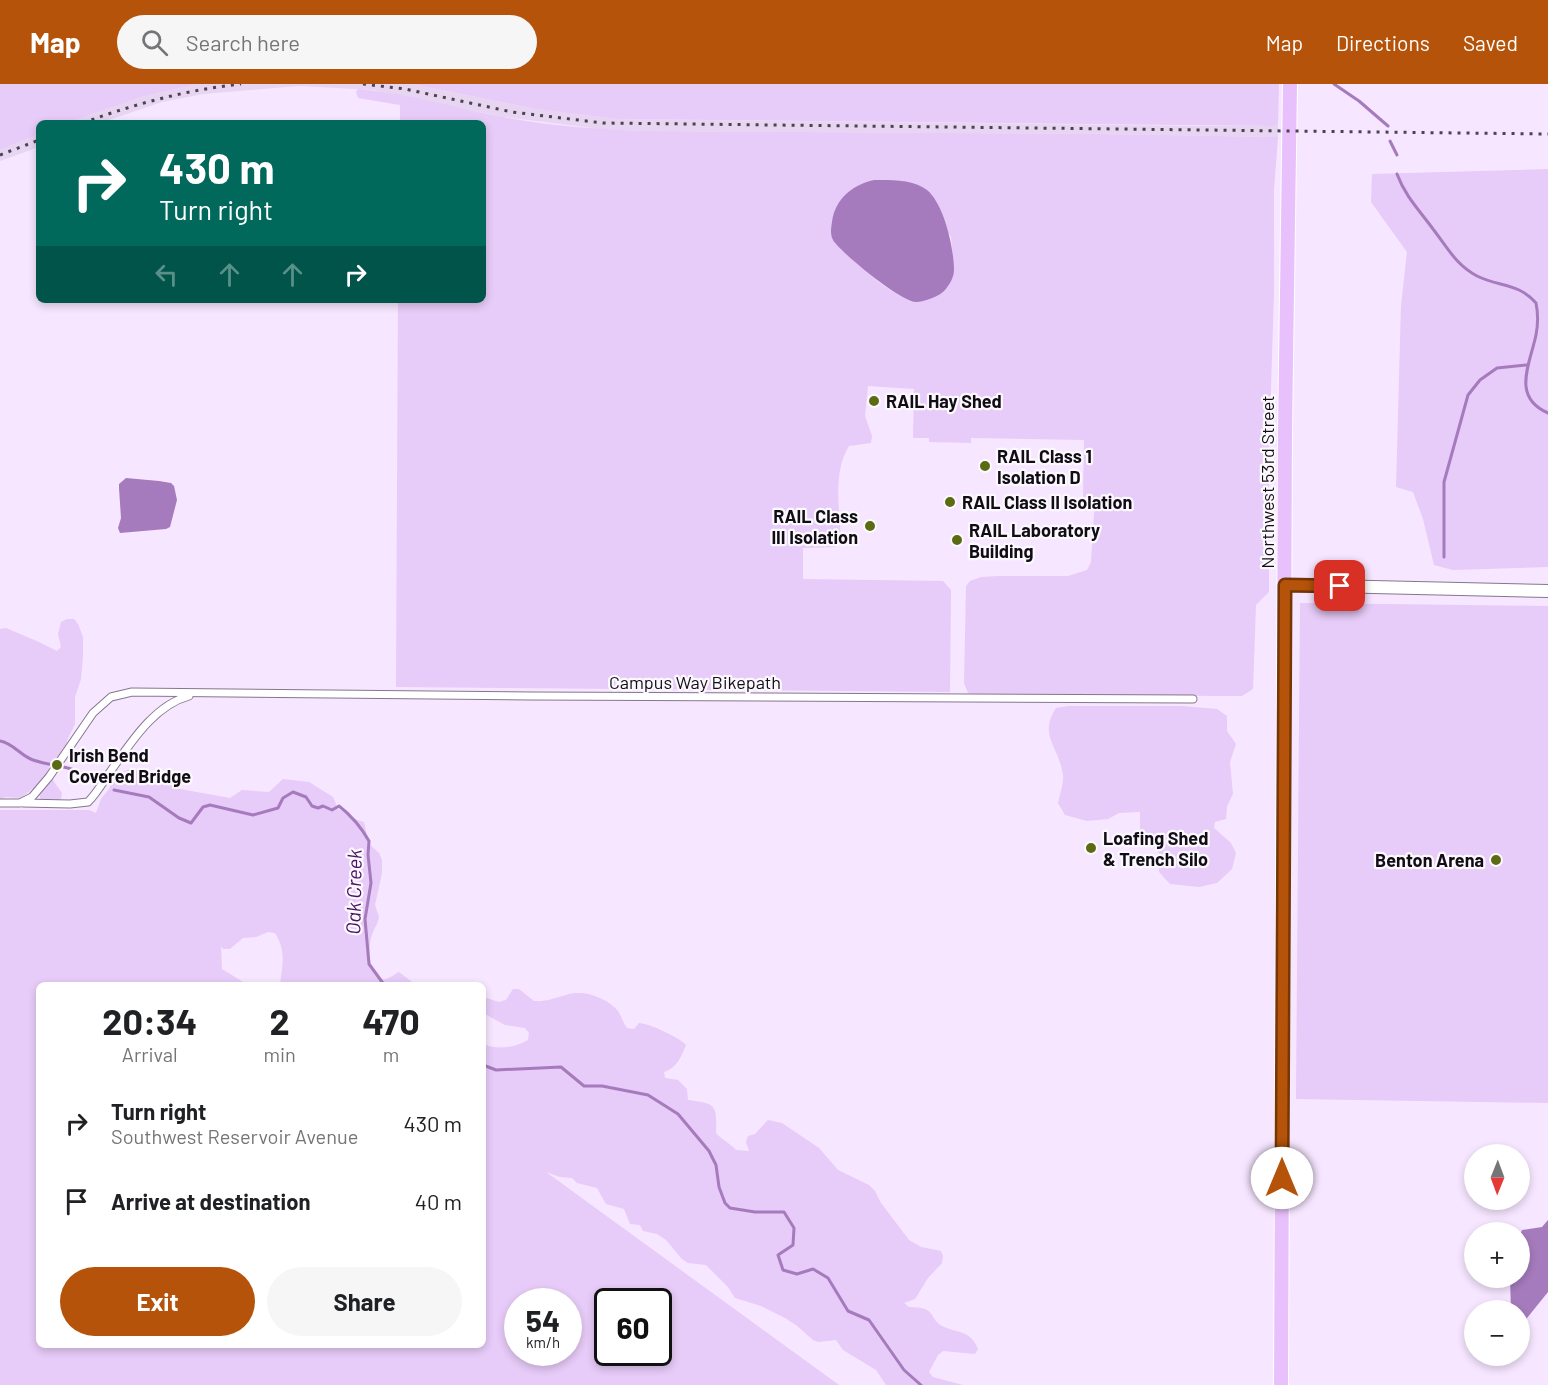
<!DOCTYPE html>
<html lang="en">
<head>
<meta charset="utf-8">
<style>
	body { margin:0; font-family:Barlow,sans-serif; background:#f6f6f6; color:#202124; height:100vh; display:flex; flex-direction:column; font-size:22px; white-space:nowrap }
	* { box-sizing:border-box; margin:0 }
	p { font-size:20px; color:#757577 }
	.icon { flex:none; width:33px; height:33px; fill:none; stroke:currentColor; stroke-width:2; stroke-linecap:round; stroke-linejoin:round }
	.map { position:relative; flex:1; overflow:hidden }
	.panel { position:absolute; left:36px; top:898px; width:450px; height:366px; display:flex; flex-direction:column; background:#fff; border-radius:9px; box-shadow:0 3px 9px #0003 }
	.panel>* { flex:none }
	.guide { position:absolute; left:36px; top:36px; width:450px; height:183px; border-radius:9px; box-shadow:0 3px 9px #0003; background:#00695c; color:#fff; overflow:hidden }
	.needle { width:39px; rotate:181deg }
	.controls { position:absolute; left:1464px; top:1060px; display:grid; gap:12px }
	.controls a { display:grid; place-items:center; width:66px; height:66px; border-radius:50%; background:#fff; box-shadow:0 3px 9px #0003; font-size:30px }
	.speed { position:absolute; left:504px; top:1204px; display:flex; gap:12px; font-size:30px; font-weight:700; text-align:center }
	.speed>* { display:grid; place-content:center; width:78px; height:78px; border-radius:50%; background:#fff; box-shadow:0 3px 9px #0003; line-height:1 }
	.speed small { font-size:15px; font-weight:400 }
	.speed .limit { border:3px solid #111; border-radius:9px; background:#fff; color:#111 }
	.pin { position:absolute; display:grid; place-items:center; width:51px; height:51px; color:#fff; margin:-26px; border-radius:12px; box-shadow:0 3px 9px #0006 }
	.me { position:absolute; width:66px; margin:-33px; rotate:0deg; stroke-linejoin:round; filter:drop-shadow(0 0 4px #0008) }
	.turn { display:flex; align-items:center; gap:21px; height:126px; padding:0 24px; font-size:27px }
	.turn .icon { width:78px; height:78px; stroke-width:2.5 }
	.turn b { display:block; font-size:42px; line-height:51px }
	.lanes { display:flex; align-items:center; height:57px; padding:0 24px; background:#0003; justify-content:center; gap:30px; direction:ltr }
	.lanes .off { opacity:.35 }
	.eta { display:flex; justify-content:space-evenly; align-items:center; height:102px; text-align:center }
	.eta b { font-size:36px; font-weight:700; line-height:42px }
	.cta { display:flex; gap:12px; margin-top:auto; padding:12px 24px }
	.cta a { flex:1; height:69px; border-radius:36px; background:#b45309; color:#fff; font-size:24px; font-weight:700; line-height:69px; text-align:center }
	.cta a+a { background:#f6f6f6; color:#202124 }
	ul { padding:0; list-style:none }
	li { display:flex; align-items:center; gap:18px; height:78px; padding:0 24px }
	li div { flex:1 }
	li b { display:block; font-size:22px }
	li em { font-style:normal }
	header { display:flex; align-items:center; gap:36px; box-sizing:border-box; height:84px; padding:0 30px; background:#b45309; color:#fff }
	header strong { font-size:28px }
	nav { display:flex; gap:33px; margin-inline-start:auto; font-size:21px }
	.search { width:420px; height:54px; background:#f6f6f6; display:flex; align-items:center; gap:15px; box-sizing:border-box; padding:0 21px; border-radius:33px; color:#757577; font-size:22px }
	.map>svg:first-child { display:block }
	.built { fill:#e7d5f2 }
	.green { fill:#e7cbf8; fill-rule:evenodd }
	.water { fill:#a67bbd }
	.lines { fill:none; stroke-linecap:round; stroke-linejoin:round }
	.stream { stroke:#a67bbd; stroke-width:3 }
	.pedestrian-casing { stroke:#85778d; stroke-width:9 }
	.secondary-casing { stroke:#85778d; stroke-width:14 }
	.primary-casing { stroke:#fff; stroke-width:16 }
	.pedestrian { stroke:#fff; stroke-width:7 }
	.secondary { stroke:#fff; stroke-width:12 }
	.primary { stroke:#e8c1fc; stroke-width:14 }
	.rail { stroke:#4b434f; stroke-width:3; stroke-dasharray:3 6; stroke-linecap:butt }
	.route-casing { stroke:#753606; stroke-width:15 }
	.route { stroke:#b45309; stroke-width:10 }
	.poi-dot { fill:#5c6a13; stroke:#fcf9fe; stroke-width:2 }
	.labels { text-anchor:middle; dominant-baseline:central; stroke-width:4.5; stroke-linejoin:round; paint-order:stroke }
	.poi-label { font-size:18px; font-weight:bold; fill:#120d15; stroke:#fcf9fe; text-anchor:start }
	.street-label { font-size:18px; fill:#120d15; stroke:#fcf9fe }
	.water-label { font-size:20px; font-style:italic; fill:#4b1163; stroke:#fcf9fe }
</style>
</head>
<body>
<header>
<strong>Map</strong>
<div class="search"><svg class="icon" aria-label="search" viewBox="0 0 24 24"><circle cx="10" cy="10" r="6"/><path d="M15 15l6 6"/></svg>Search here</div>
<nav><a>Map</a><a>Directions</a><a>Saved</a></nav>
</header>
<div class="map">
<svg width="1548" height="1301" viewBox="0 0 1548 1301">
	<rect width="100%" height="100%" fill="#f6e6ff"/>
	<g class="built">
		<path d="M197 0H412L536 25 617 35 1200 42H1274L1278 40V53L1106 50 645 47 600 45 503 33 373 6 299 2 203 10 162 18 100 39H67L141 13Z"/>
		<path d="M39 50V63L0 77V66Z"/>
	</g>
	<g class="green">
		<path d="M0 0H197L141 13 67 39H39V50L0 66Z"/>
		<path d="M412 0H1279L1278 40 1274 42 617 35 536 25Z"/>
		<path d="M358 5C407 9 455 24 503 33 550 42 597 45 645 47L1106 50 1278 53 1274 106V207L1269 367V508L1256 521 1253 605 1242 612 973 611 968 609 964 599 966 502 970 497 981 493 998 492H1068L1087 486 1091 478 1095 414 1083 413 1084 356 971 354V359L929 358V354H913L914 305 868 302 865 332 872 352 871 359 849 362C832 389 840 428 841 459L835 463 803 464V495L943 497 951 506 950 608 396 603 398 216H483V39H400V21L358 14 356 8ZM889 96 916 100 951 153 954 188 911 217C885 207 852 177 833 155Z"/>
		<path d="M1548 85V483L1453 486 1434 481 1423 435 1413 408 1396 403 1401 222 1407 168 1371 118 1372 90Z"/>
		<path d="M1300 519 1548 522V1019L1296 1015Z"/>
		<path d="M67 535H74L78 540 83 553V572L81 595 75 613V640L68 654 64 670C39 680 50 692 62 709L61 715 53 718 41 717 38 706 32 705 21 714 6 713 0 715V545L6 544 39 558 57 567 61 563 58 550 61 538Z"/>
		<path d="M1068 622H1182L1217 625 1227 632V647L1236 660 1230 678 1233 710 1227 722 1226 735 1215 738 1214 744 1231 759 1236 769 1232 785 1217 799 1199 803 1170 800 1159 788V769L1140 746V728L1119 729 1108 735 1087 737 1065 731 1058 719C1060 710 1064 699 1063 691 1059 662 1038 652 1056 624Z"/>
		<path d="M131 684 180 705 230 714 242 706 269 708 283 695 309 698 333 713 338 725 357 736 364 738 369 760 379 769 382 776V789L375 821 379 833C378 840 374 844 372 851 368 861 367 898 386 895 390 894 395 890 399 888L416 901H280C282 882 287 868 275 849L268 848 256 853 243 854 230 865H223L221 862 222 885 248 901 39 902V1262H483V960C498 966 514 964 528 956L529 949 525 944 505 941 483 929V913L499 918 506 916 513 905H519L534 917C546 918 555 914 566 911 583 905 607 914 618 927 622 933 623 939 627 944L634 945 639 939C649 939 680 954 686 961 681 973 677 984 664 988L665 994 678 996 687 1005 688 1016C716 1020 717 1020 716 1049 722 1056 730 1059 736 1066L749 1067 746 1058 748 1052 755 1050 768 1036 782 1039 819 1064 838 1086 869 1101 875 1107 881 1119 909 1156 921 1163 941 1167 943 1172 942 1179 928 1194 915 1215 904 1219 909 1223C939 1223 927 1235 944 1243 959 1249 971 1247 978 1265L975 1270 943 1267 938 1271 929 1288 933 1293 963 1301H886L876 1286 843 1266 836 1256 818 1258 813 1256 796 1241 785 1234 761 1222 735 1214 728 1203 706 1181 688 1179 682 1175 666 1156 657 1150 643 1147 640 1141 630 1140 624 1125 606 1120 597 1104 577 1099 572 1094 560 1093 546 1088 839 1301H0V726H89L96 729 101 715 109 705 114 693ZM518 1218H568V1269H518ZM608 1218H658V1269H608Z"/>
	</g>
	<g class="water">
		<path d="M874 96C890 96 913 95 927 106 944 120 954 164 954 186 954 193 950 200 945 206 940 212 924 218 916 218 901 218 841 169 833 156 830 150 831 144 832 138 835 115 852 101 874 96Z"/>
		<path d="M126 394 159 397 171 399 174 402 177 416 170 443 166 445 120 449 118 444 121 434 119 404V400Z"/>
		<path d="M1548 1136V1208L1523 1239 1520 1237V1227H1511L1510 1194H1520V1151L1522 1146 1542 1143Z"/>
	</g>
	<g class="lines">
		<g class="stream">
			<path d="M1334 0 1359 17 1388 42"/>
			<path d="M1390 57 1397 71"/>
			<path d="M1397 90C1405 112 1420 127 1433 145 1447 163 1456 181 1477 192 1499 203 1519 199 1536 219 1538 229 1538 241 1536 251 1530 280 1511 313 1548 329"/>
			<path d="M1444 473V398L1468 311 1480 296 1497 284 1527 281"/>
			<path d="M0 657C13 659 21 672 33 676 56 684 69 679 91 696"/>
			<path d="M114 706 149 713 179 734 191 739 203 723 210 721 253 731 278 724 283 714 293 708 306 713 312 722 318 724 323 722 332 726 339 722C352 732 361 743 369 757L368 771 371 799 365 835 369 880 385 902"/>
			<path d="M483 981 496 986 561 983 584 1002H602L648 1011 678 1030 709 1067 716 1081 719 1103 725 1119 730 1124 755 1128H784L794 1144 793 1161 778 1171 783 1186 797 1190 813 1185 828 1194 848 1227 869 1236 904 1286 921 1301"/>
		</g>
		<g class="pedestrian-casing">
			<g id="pedestrian">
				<path d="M0 719H20L32 713 49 693 93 629 111 613 132 608 532 612 1193 615"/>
				<path d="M23 719 70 720 88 718C97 709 103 698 110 688 130 660 154 621 189 612"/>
			</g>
		</g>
		<g class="secondary-casing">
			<path id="secondary" d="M1285 501 1548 507"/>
		</g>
		<g class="primary-casing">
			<path id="primary" d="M1281 1301 1285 349 1290 0"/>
		</g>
		<use href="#pedestrian" class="pedestrian"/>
		<use href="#secondary" class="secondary"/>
		<use href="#primary" class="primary"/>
		<g class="rail">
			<path d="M363 0 405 5 512 28 603 39 1548 50"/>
			<path d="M83 39C134 20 186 6 241 0"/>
			<path d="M0 71 39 56"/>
		</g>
	</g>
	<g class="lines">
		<g class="route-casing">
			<path id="route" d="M1282 1094 1285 501 1340 502"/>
		</g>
		<use href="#route" class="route"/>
	</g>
	<g class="poi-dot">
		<circle cx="874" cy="317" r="6"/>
		<circle cx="985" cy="382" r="6"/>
		<circle cx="950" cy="418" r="6"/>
		<circle cx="870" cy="442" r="6"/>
		<circle cx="957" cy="456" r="6"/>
		<circle cx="57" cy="681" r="6"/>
		<circle cx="1091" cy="764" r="6"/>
		<circle cx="1496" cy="776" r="6"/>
	</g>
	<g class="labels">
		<g class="poi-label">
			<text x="886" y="317">RAIL Hay Shed</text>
			<text x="997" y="372">RAIL Class 1<tspan x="997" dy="21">Isolation D</tspan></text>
			<text x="962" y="418">RAIL Class II Isolation</text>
			<text x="858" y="432" text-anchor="end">RAIL Class<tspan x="858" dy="21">III Isolation</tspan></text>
			<text x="969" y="446">RAIL Laboratory<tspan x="969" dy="21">Building</tspan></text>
			<text x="69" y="671">Irish Bend<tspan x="69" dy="21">Covered Bridge</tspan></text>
			<text x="1103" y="754">Loafing Shed<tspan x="1103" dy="21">&amp; Trench Silo</tspan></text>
			<text x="1484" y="776" text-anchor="end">Benton Arena</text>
		</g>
		<g class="street-label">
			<text transform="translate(1267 398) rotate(-90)">Northwest 53rd Street</text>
			<text x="695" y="598">Campus Way Bikepath</text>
		</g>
		<g class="water-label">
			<text transform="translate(353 808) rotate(-89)">Oak Creek</text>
		</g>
	</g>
</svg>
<div class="controls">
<a><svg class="needle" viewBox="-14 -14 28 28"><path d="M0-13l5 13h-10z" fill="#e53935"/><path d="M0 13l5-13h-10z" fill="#757577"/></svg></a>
<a>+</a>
<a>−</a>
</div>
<div class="speed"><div>54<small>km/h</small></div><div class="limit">60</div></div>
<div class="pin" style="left:1340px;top:502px;background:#d93025"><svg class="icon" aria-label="arrive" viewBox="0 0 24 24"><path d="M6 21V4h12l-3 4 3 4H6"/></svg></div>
<svg class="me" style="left:1282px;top:1094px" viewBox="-20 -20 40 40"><circle r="19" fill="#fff"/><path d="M0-13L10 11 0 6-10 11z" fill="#b45309"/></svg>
<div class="guide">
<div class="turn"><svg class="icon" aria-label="right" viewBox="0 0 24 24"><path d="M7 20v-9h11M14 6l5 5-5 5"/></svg><div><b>430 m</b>Turn right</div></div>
<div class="lanes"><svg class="icon off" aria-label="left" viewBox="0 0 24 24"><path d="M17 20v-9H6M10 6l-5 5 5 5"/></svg><svg class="icon off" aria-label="ahead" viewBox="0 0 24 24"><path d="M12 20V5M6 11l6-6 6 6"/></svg><svg class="icon off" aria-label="ahead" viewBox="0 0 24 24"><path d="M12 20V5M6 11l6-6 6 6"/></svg><svg class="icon" aria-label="right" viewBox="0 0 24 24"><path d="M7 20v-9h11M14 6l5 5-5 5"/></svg></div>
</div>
<section class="panel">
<div class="eta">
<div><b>20:34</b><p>Arrival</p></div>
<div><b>2</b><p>min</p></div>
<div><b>470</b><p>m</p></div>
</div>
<ul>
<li><svg class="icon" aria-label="right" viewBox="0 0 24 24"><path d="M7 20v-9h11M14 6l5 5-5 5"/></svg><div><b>Turn right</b><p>Southwest Reservoir Avenue</p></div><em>430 m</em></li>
<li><svg class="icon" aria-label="arrive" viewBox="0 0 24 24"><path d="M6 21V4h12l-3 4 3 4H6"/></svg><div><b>Arrive at destination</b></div><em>40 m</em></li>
</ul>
<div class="cta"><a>Exit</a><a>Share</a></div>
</section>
</div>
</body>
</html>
